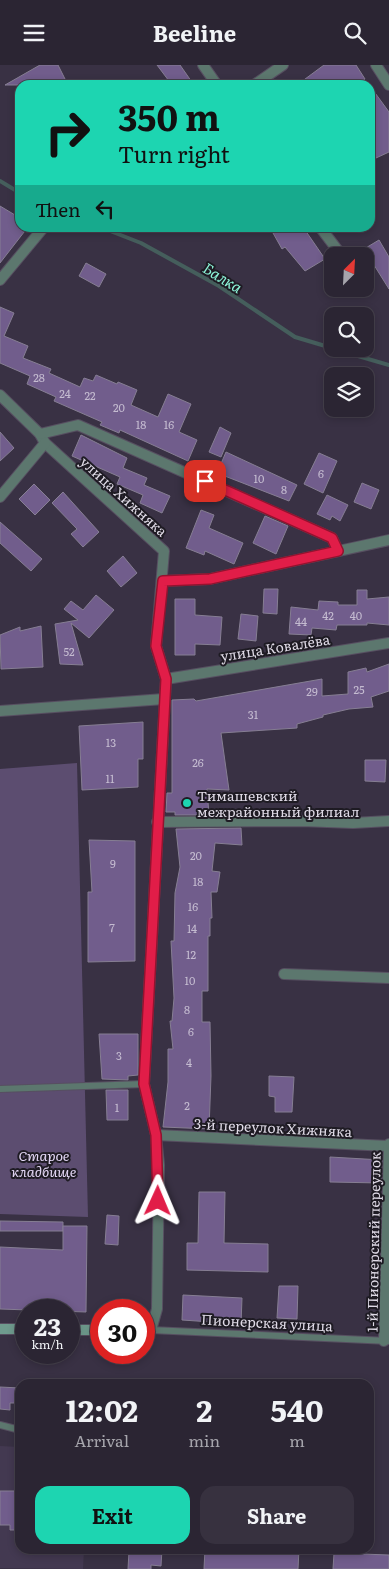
<!DOCTYPE html>
<html lang="en">
<head>
<meta charset="utf-8">
<style>
	body { margin:0; font-family:Literata,serif; background:#37313f; color:#f1f3f6; height:100vh; display:flex; flex-direction:column; font-size:19px; white-space:nowrap }
	* { box-sizing:border-box; margin:0 }
	p { font-size:16px; color:#a6a5ac }
	.icon { flex:none; width:28px; height:28px; fill:none; stroke:currentColor; stroke-width:2; stroke-linecap:round; stroke-linejoin:round }
	.map { position:relative; flex:1; overflow:hidden }
	.side { position:absolute; left:15px; top:1314px; width:359px; height:175px; display:flex; flex-direction:column; background:#2b2533; border-radius:15px; box-shadow:0 2px 8px #0003,0 0 0 1px #47424e }
	.side>* { flex:none }
	.banner { position:absolute; left:15px; top:15px; width:360px; height:152px; border-radius:15px; box-shadow:0 2px 8px #0003,0 0 0 1px #47424e; background:#1dd5b1; color:#111; overflow:hidden }
	.needle { width:32px; rotate:24deg }
	.fabs { position:absolute; left:324px; top:182px; display:grid; gap:10px }
	.fabs a { display:grid; place-items:center; width:50px; height:50px; border-radius:10px; background:#2b2533; box-shadow:0 2px 8px #0003,0 0 0 1px #47424e; font-size:25px }
	.speed { position:absolute; left:15px; top:1234px; display:flex; gap:10px; font-size:25px; font-weight:700; text-align:center }
	.speed>* { display:grid; place-content:center; width:65px; height:65px; border-radius:50%; background:#2b2533; box-shadow:0 2px 8px #0003,0 0 0 1px #47424e; line-height:1 }
	.speed small { font-size:12px; font-weight:400 }
	.speed .limit { border:8px solid #d22; background:#fff; color:#111 }
	.pin { position:absolute; display:grid; place-items:center; width:42px; height:42px; color:#fff; margin:-21px; border-radius:10px; box-shadow:0 2px 8px #0006 }
	.me { position:absolute; width:55px; margin:-28px; rotate:1deg; stroke-linejoin:round; filter:drop-shadow(0 0 4px #0008) }
	.turn { display:flex; align-items:center; gap:18px; height:105px; padding:0 20px; font-size:22px }
	.turn .icon { width:65px; height:65px; stroke-width:2.5 }
	.turn b { display:block; font-size:35px; line-height:42px }
	.then { display:flex; align-items:center; height:48px; padding:0 20px; background:#0003; gap:10px; font-size:19px }
	.eta { display:flex; justify-content:space-evenly; align-items:center; height:85px; text-align:center }
	.eta b { font-size:30px; font-weight:700; line-height:35px }
	.cta { display:flex; gap:10px; margin-top:auto; padding:10px 20px }
	.cta a { flex:1; height:58px; border-radius:15px; background:#1dd5b1; color:#111; font-size:20px; font-weight:700; line-height:58px; text-align:center }
	.cta a+a { background:#37313f; color:#f1f3f6 }
	header { display:flex; justify-content:space-between; align-items:center; height:65px; padding:0 20px; background:#2b2533; font-size:22px; font-weight:700 }
	.map>svg:first-child { display:block }
	.built { fill:#433951 }
	.green { fill:#5c4d70 }
	.lines { fill:none; stroke-linecap:round; stroke-linejoin:round }
	.stream { stroke:#455e5c; stroke-width:4 }
	.building { fill:#715d8c; stroke:#867e93 }
	.lane-casing { stroke:#574f61; stroke-width:8 }
	.street-casing { stroke:#574f61; stroke-width:12 }
	.secondary-casing { stroke:#574f61; stroke-width:12 }
	.lane { stroke:#5c776e; stroke-width:6 }
	.street { stroke:#5c776e; stroke-width:10 }
	.secondary { stroke:#6f9b8e; stroke-width:10 }
	.route-casing { stroke:#92132f; stroke-width:12 }
	.route { stroke:#e11d48; stroke-width:9 }
	.poi-dot { fill:#1dd5b1; stroke:#1e1b23; stroke-width:2 }
	.labels { text-anchor:middle; dominant-baseline:central; stroke-width:4; stroke-linejoin:round; paint-order:stroke }
	.number-label { font-size:11px; fill:#c4bbd0 }
	.street-label { font-size:14px; fill:#dfdae6; stroke:#1e1b23 }
	.poi-label { font-size:14px; fill:#dfdae6; stroke:#1e1b23; text-anchor:start }
	.park-label { font-size:14px; font-style:italic; fill:#e2d6f4; stroke:#1e1b23 }
	.water-label { font-size:15px; font-style:italic; fill:#8df5d9; stroke:#1e1b23 }
</style>
</head>
<body>
<header><svg class="icon" aria-label="menu" viewBox="0 0 24 24"><path d="M4 6h16M4 12h16M4 18h16"/></svg>Beeline<svg class="icon" aria-label="search" viewBox="0 0 24 24"><circle cx="10" cy="10" r="6"/><path d="M15 15l6 6"/></svg></header>
<div class="map">
<svg width="389" height="1504" viewBox="0 0 389 1504">
	<rect width="100%" height="100%" fill="#393144"/>
	<path class="built" d="M0 1381 20 1382V1484H84L83 1504 0 1503Z"/>
	<path class="green" d="M77 698 88 1152 0 1149V704Z"/>
	<g class="lines">
		<g class="stream">
			<path d="M0 116 20 128"/>
			<path d="M100 162 141 178 219 221 295 272 332 283"/>
			<path d="M334 284 389 300"/>
		</g>
	</g>
	<g class="building">
		<path d="M40 0H58L68 20H5Z"/>
		<path d="M157 0H180L194 20H172Z"/>
		<path d="M324 0H356L365 14 357 20H297Z"/>
		<path d="M370 21 389 47V87L376 93 370 84Z"/>
		<path d="M0 141 20 153V162H28L0 198Z"/>
		<path d="M281 162H303L325 194 305 206 285 182 282 184 273 168Z"/>
		<path d="M379 175 389 192V224L364 184Z"/>
		<path d="M86 198 106 209 99 222 79 211Z"/>
		<path d="M0 242 14 248 4 271 28 281 23 293 51 304 49 308 80 322 84 313 93 316 96 310 117 319 118 317 137 325 131 340 158 352 168 329 191 339 179 367 197 375 188 396 120 365 119 368 100 360 102 357 54 336 56 332 27 319 30 311 0 298Z"/>
		<path d="M220 362 231 368 221 392 209 387Z"/>
		<path d="M0 367 14 383 0 396Z"/>
		<path d="M81 370 127 393 123 403 147 413 144 420 170 431 162 448 140 438 143 430 117 419 120 412 72 391Z"/>
		<path d="M226 387 297 420 289 436 217 408Z"/>
		<path d="M319 388 337 396 323 428 304 419Z"/>
		<path d="M362 418 379 425 371 444 354 437Z"/>
		<path d="M34 419 50 435 35 450 19 434Z"/>
		<path d="M63 427 99 467 83 482 71 469 77 464 52 438Z"/>
		<path d="M327 430 348 440 340 456 332 451 330 455 317 449Z"/>
		<path d="M201 445 214 450 209 463 243 478 234 499 205 486 204 490 186 483Z"/>
		<path d="M265 451 288 461 276 489 253 478Z"/>
		<path d="M0 457 42 494 31 506 0 478Z"/>
		<path d="M123 491 137 508 121 522 107 506Z"/>
		<path d="M264 524H278L277 549 263 548Z"/>
		<path d="M357 525H367V534L389 532V560L367 558V560H337L336 565 312 563 311 570 289 569 291 542 318 545 319 536 338 537V540H357Z"/>
		<path d="M96 530 114 545 89 573 71 558 83 600 60 599 55 559 78 555 64 544 71 536 83 545Z"/>
		<path d="M175 534H195V550L222 552 220 580 195 579V590H175Z"/>
		<path d="M241 549 258 551 256 576 238 574Z"/>
		<path d="M41 561 43 602 1 604 0 570 20 562V566Z"/>
		<path d="M389 599V626L371 632 373 642 349 644 323 650V652L297 659V663L221 668 229 725 207 724 209 750H175V747H166L167 728H172V635L194 634 196 636 322 614V631L348 629V607L366 603 367 607Z"/>
		<path d="M143 657V694H138V722L82 725 79 661Z"/>
		<path d="M365 695H386L385 717 365 716Z"/>
		<path d="M241 763 242 780 215 778 212 806 220 807 217 827H211L212 853H210V871H208V926H202V957H210L211 1011 209 1064 163 1062 168 1017V984H173L170 956H172L174 933 171 876H174L175 828 180 802 176 764Z"/>
		<path d="M89 775 135 776V896L88 897V827H92Z"/>
		<path d="M99 969H138V1010L128 1011V1015L102 1014Z"/>
		<path d="M269 1011 294 1012 292 1047H275V1032L269 1031Z"/>
		<path d="M106 1025H128V1055H107Z"/>
		<path d="M330 1092 382 1095 381 1118 330 1117Z"/>
		<path d="M199 1127H225L224 1178 268 1179V1207L187 1205V1178H198Z"/>
		<path d="M107 1150 119 1151 118 1180 105 1179Z"/>
		<path d="M0 1156 63 1157V1166H0Z"/>
		<path d="M63 1161H87L86 1247 0 1244V1182L63 1185Z"/>
		<path d="M279 1221H298L297 1254 277 1253Z"/>
		<path d="M183 1230 242 1233 241 1259 182 1255Z"/>
		<path d="M0 1322 20 1323V1338H10V1345L0 1344Z"/>
		<path d="M0 1426H20V1465H10V1460H0Z"/>
		<path d="M142 1484H162L161 1501 151 1500V1504H128L129 1486 142 1487Z"/>
		<path d="M205 1484H299L298 1504H204Z"/>
		<path d="M334 1488 389 1490V1504H333Z"/>
	</g>
	<g class="lines">
		<g class="lane-casing">
			<g id="lane">
				<path d="M0 1024 144 1019"/>
				<path d="M151 1265 389 1276"/>
				<path d="M0 1360 20 1365"/>
			</g>
		</g>
		<g class="street-casing">
			<g id="street">
				<path d="M203 0 217 20"/>
				<path d="M376 0 389 20"/>
				<path d="M254 20 283 0"/>
				<path d="M320 162 342 191"/>
				<path d="M0 215 44 162"/>
				<path d="M0 330 40 369 45 378 164 486 156 581 166 614 144 1019 156 1070 159 1100 157 1244 151 1265"/>
				<path d="M40 369 78 360 332 473 338 486"/>
				<path d="M0 432 45 378"/>
				<path d="M163 516 210 514 389 475"/>
				<path d="M166 614 389 578"/>
				<path d="M0 646 164 634"/>
				<path d="M157 757 302 756 353 758 389 756"/>
				<path d="M284 909 389 913"/>
				<path d="M156 1070 389 1081"/>
				<path d="M384 1276 389 1079"/>
			</g>
		</g>
		<g class="secondary-casing">
			<g id="secondary">
				<path d="M0 1264H26"/>
				<path d="M69 1265H101"/>
				<path d="M144 1265H151"/>
			</g>
		</g>
		<use href="#lane" class="lane"/>
		<use href="#street" class="street"/>
		<use href="#secondary" class="secondary"/>
	</g>
	<g class="lines">
		<g class="route-casing">
			<path id="route" d="M158 1136 156 1070 144 1019 166 614 156 581 163 516 210 514 338 486 332 473 205 416"/>
		</g>
		<use href="#route" class="route"/>
	</g>
	<circle class="poi-dot" cx="187" cy="738" r="5"/>
	<g class="labels">
		<g class="number-label">
			<text x="39" y="312">28</text>
			<text x="65" y="328">24</text>
			<text x="90" y="330">22</text>
			<text x="119" y="342">20</text>
			<text x="141" y="359">18</text>
			<text x="169" y="359">16</text>
			<text x="321" y="408">6</text>
			<text x="259" y="413">10</text>
			<text x="284" y="424">8</text>
			<text x="328" y="550">42</text>
			<text x="356" y="550">40</text>
			<text x="301" y="556">44</text>
			<text x="69" y="586">52</text>
			<text x="359" y="624">25</text>
			<text x="312" y="626">29</text>
			<text x="253" y="649">31</text>
			<text x="111" y="677">13</text>
			<text x="198" y="697">26</text>
			<text x="110" y="713">11</text>
			<text x="196" y="790">20</text>
			<text x="113" y="798">9</text>
			<text x="198" y="816">18</text>
			<text x="193" y="841">16</text>
			<text x="112" y="862">7</text>
			<text x="192" y="863">14</text>
			<text x="191" y="889">12</text>
			<text x="190" y="915">10</text>
			<text x="187" y="944">8</text>
			<text x="191" y="966">6</text>
			<text x="119" y="990">3</text>
			<text x="189" y="997">4</text>
			<text x="187" y="1040">2</text>
			<text x="117" y="1042">1</text>
		</g>
		<g class="street-label">
			<text transform="translate(124 431) rotate(42)">улица Хижняка</text>
			<text transform="translate(275 582) rotate(-9)">улица Ковалёва</text>
			<text transform="translate(273 1062) rotate(3)">3-й переулок Хижняка</text>
			<text transform="translate(373 1177) rotate(-89)">1-й Пионерский переулок</text>
			<text transform="translate(267 1257) rotate(3)">Пионерская улица</text>
		</g>
		<g class="poi-label">
			<text x="197" y="730">Тимашевский<tspan x="197" dy="16">межрайонный филиал</tspan></text>
		</g>
		<g class="park-label">
			<text x="44" y="1090">Старое<tspan x="44" dy="16">кладбище</tspan></text>
		</g>
		<g class="water-label">
			<text transform="translate(223 212) rotate(32)">Балка</text>
		</g>
	</g>
</svg>
<div class="fabs">
<a><svg class="needle" viewBox="-14 -14 28 28"><path d="M0-13l5 13h-10z" fill="#e53935"/><path d="M0 13l5-13h-10z" fill="#a6a5ac"/></svg></a>
<a><svg class="icon" aria-label="search" viewBox="0 0 24 24"><circle cx="10" cy="10" r="6"/><path d="M15 15l6 6"/></svg></a>
<a><svg class="icon" aria-label="layers" viewBox="0 0 24 24"><path d="M12 4l9 5-9 5-9-5zM3 14l9 5 9-5"/></svg></a>
</div>
<div class="speed"><div>23<small>km/h</small></div><div class="limit">30</div></div>
<div class="pin" style="left:205px;top:416px;background:#d93025"><svg class="icon" aria-label="arrive" viewBox="0 0 24 24"><path d="M6 21V4h12l-3 4 3 4H6"/></svg></div>
<svg class="me" style="left:158px;top:1136px" viewBox="-20 -20 40 40"><path d="M0-17L14 15 0 8-14 15z" fill="#e11d48" stroke="#fff" stroke-width="4"/></svg>
<div class="banner">
<div class="turn"><svg class="icon" aria-label="right" viewBox="0 0 24 24"><path d="M7 20v-9h11M14 6l5 5-5 5"/></svg><div><b>350 m</b>Turn right</div></div>
<div class="then">Then<svg class="icon" aria-label="left" viewBox="0 0 24 24"><path d="M17 20v-9H6M10 6l-5 5 5 5"/></svg></div>
</div>
<section class="side">
<div class="eta">
<div><b>12:02</b><p>Arrival</p></div>
<div><b>2</b><p>min</p></div>
<div><b>540</b><p>m</p></div>
</div>
<div class="cta"><a>Exit</a><a>Share</a></div>
</section>
</div>
</body>
</html>
